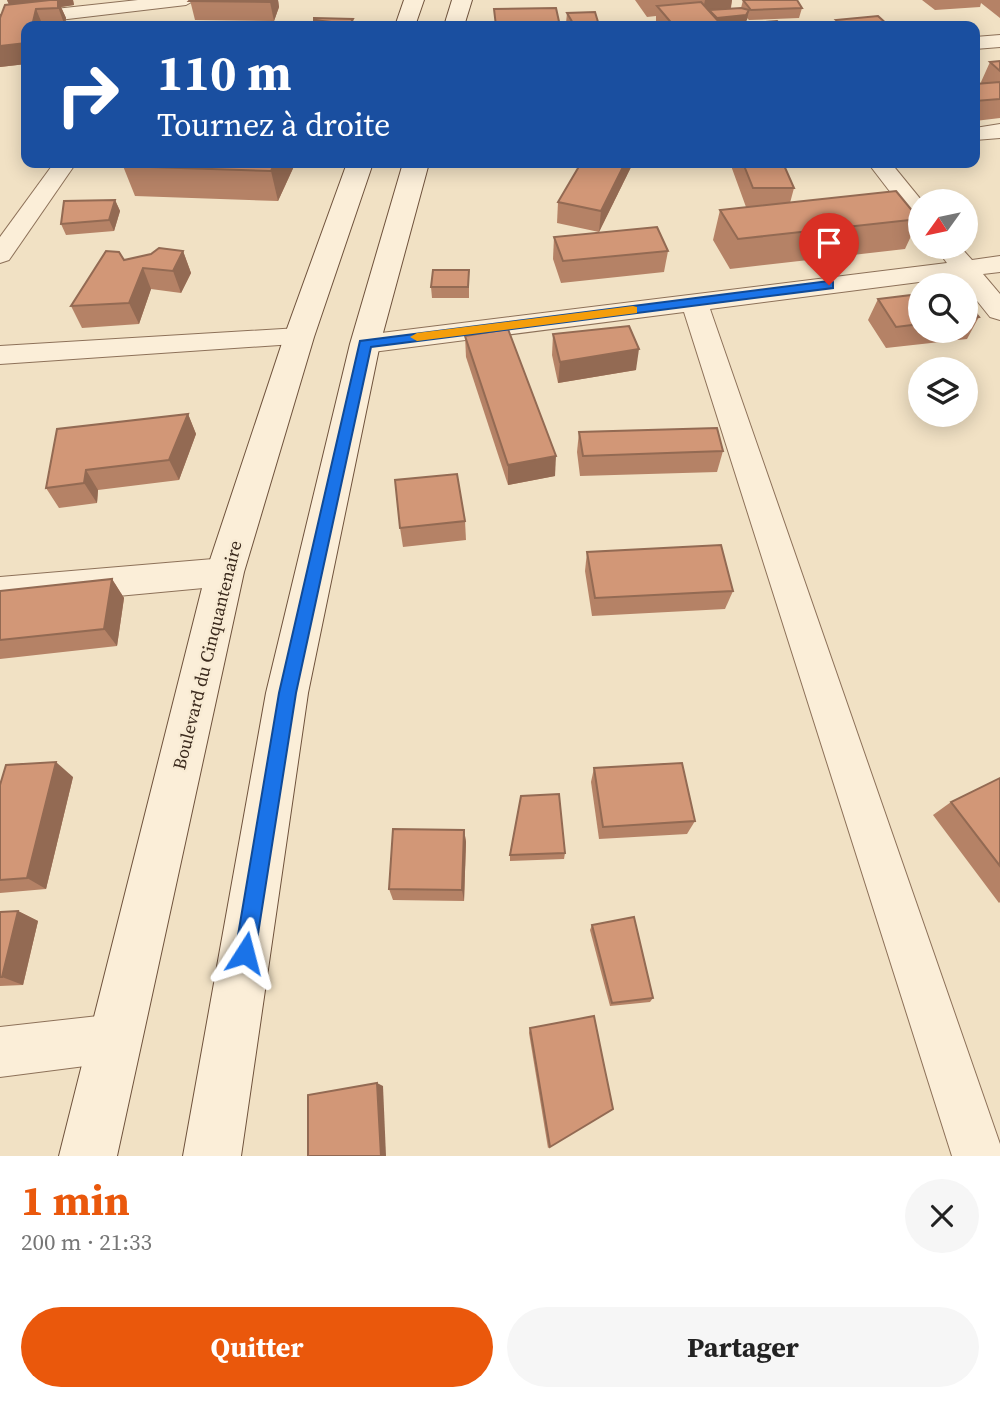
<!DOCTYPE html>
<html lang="fr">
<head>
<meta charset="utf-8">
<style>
	body { margin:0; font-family:"Source Serif 4",serif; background:#f6f6f6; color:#222; height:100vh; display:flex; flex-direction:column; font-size:26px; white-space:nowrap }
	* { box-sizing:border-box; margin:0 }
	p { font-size:23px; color:#767676 }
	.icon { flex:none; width:38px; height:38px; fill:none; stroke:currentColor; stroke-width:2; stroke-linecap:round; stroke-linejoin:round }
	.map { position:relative; height:1156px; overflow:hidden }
	.drawer { display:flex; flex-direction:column; background:#fff; flex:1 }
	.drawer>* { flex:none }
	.top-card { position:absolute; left:21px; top:21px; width:959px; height:147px; border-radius:14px; box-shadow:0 4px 18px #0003; background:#1a4fa0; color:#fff; overflow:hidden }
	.needle { width:46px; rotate:237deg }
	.tools { position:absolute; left:908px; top:189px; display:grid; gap:14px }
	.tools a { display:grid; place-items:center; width:70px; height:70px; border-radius:50%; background:#fff; box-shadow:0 4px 18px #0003; font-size:35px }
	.pin { position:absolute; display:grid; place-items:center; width:60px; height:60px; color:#fff; margin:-72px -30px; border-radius:50% 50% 50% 0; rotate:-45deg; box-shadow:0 0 7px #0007 }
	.pin .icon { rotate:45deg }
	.me { position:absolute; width:77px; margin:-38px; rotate:9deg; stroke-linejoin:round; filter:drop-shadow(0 0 5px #0008) }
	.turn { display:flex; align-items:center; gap:24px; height:147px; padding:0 21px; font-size:32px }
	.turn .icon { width:91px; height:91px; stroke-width:2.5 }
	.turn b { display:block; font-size:49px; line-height:60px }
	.round { display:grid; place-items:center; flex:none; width:74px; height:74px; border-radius:37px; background:#f6f6f6 }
	.headline { display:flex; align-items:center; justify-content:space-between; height:119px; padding:0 21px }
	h1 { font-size:42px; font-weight:700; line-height:52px; color:#ea580c }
	.button { display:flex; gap:14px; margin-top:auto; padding:14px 21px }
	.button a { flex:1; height:80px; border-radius:42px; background:#ea580c; color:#fff; font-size:28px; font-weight:700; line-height:80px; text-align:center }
	.button a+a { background:#f6f6f6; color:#222 }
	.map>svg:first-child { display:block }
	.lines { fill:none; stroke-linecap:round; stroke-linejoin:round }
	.street-casing { stroke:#8d7159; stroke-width:2 }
	.secondary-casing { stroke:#6f523c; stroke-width:2 }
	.street { fill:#fbeed8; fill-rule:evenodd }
	.secondary { fill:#fbeed8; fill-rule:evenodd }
	.wall { fill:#b58266 }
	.shaded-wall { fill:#936a53 }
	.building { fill:#d29777; stroke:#936a53; stroke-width:2 }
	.route { fill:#1a73e8; stroke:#114b97; stroke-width:2 }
	.slow { fill:#f59e0b }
	.labels { text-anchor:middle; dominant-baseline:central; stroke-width:5; stroke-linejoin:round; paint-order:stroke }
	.street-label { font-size:18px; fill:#3c2b1e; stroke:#f8ebd4 }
</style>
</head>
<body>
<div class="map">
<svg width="1000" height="1156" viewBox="0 0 1000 1156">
	<rect width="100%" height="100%" fill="#f1e1c4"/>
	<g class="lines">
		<g class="street-casing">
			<g id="street">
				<path d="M138 0H195L186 5 0 27V15Z"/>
				<path d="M1000 35V47L975 49V37Z"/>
				<path d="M1000 124V138L975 140V128Z"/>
				<path d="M54 163H76L9 260 0 263V237Z"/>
				<path d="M868 163H891L922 201 920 221 911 219Z"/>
				<path d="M954 247 963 250 972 260 1000 256V272L983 274 1000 294V320L990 317 958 277 710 309 1000 1144V1156H952L684 312 365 353 355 351 351 344 355 337 365 335 947 263 941 255 945 250Z"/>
				<path d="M299 328 309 331 313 337 309 343 0 364V346Z"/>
				<path d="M225 558 237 562 242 572 237 582 225 586 0 607V577Z"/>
				<path d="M116 1014 133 1021 140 1038 133 1055 116 1062 0 1077V1027Z"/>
			</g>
		</g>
		<g class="secondary-casing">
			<g id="secondary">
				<path d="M404 0H424L415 26H395Z"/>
				<path d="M452 0H472L464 26H444Z"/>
				<path d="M347 163H373L314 337 244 572 117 1156H59L206 572 284 337Z"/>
				<path d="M403 163H429L380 344 308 693 241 1156H183L266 693 350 344Z"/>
			</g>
		</g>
		<use href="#street" class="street"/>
		<use href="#secondary" class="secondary"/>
	</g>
	<g class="wall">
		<path d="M7 0H73L74 5 61 7 66 18 65 26H26V64L0 67V18L9 4Z"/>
		<path d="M190 0H278L279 7 274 21 195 20Z"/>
		<path d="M635 0H732L731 8H741L743 0 802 8 799 18 749 20 747 18 743 25 656 26V16L647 17Z"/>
		<path d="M922 0H1000V18L981 3 980 7 935 10Z"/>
		<path d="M567 13 598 26H568L566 23Z"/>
		<path d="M353 19 354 26H315L314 20Z"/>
		<path d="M836 20 889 26H834Z"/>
		<path d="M1000 61V118L975 121V84H982L981 82 990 62Z"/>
		<path d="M581 163H633L599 232 557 223 558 202Z"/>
		<path d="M730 163H783L794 188 790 203 919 219 905 249 730 269 713 240 720 210 746 207Z"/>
		<path d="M295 164 278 201 135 196 123 166Z"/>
		<path d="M115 200 120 211 114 231 66 235 61 224Z"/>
		<path d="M554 237 668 251 664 272 561 283 553 259Z"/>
		<path d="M183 251 191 273 181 293 151 289 139 324 82 328 71 306 124 260Z"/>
		<path d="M469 281V298H432L431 287Z"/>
		<path d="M920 294V331H966V301L979 317 967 339 886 348 868 320 878 299Z"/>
		<path d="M553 334 636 370 558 383 552 355Z"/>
		<path d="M465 336 555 476 508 485 466 357Z"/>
		<path d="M188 414 196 434 179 480 98 490 97 503 59 508 46 488Z"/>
		<path d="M579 432 723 451 717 472 580 476 577 452Z"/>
		<path d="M465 521 466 540 403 547 400 528Z"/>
		<path d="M587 552 733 591 725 609 592 616 585 571Z"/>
		<path d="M112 579 124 598 117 646 0 659V591Z"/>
		<path d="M594 768 695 821 687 834 599 839 591 782Z"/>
		<path d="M73 777 46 889 0 893V785Z"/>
		<path d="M1000 778V902L999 903 933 815 951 802Z"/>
		<path d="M464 830 466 842 464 901 393 900 389 889Z"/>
		<path d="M565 853 564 859 510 861V855Z"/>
		<path d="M18 911 38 921 23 985 0 986V912Z"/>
		<path d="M592 925 653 998 650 1002 610 1006 590 930Z"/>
		<path d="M530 1028 550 1147 548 1148 529 1033Z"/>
	</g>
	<g class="shaded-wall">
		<path d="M7 0H73L74 5 61 7 66 18 65 26 58 7 36 9 43 26H32L12 12Z"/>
		<path d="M271 0H278L279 7 274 21 270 2Z"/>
		<path d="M705 0H732L730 11 702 14Z"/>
		<path d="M749 10 747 20 743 25 690 26 716 24 717 18Z"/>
		<path d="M598 22V26H573L574 25Z"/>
		<path d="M26 43V64L0 67V46Z"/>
		<path d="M275 163H295V164L278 201 271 171Z"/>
		<path d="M625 163H633L599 232 601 211Z"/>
		<path d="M115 200 120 211 114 231 109 220Z"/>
		<path d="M183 251 191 273 181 293 173 271Z"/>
		<path d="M143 268 151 289 139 324 129 303Z"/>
		<path d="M639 349 636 370 558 383 560 362Z"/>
		<path d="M188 414 196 434 179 480 169 460Z"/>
		<path d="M556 456 555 476 508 485V465Z"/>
		<path d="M86 470 98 490 97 503 84 483Z"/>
		<path d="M112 579 124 598 117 646 104 629Z"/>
		<path d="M56 762 73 777 46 889 27 878Z"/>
		<path d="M464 830 466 842 464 901 462 890Z"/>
		<path d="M18 911 38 921 23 985 2 977Z"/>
		<path d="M377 1083 383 1086 386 1156H381Z"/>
	</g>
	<g class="building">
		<path d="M50 0H58V8L36 9 32 26H26V43L0 46V18L5 5Z"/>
		<path d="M190 0H271L270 2 189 1Z"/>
		<path d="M743 0H797L802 8 751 10Z"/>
		<path d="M701 2 720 23 690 26H674L657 6Z"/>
		<path d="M556 8 560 26H496L494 9Z"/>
		<path d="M741 8 749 10 746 15 717 18 709 10Z"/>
		<path d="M595 12 598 22 574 25 567 13Z"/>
		<path d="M878 16 889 26H843L836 20Z"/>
		<path d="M314 18 353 19 349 26H339V23L314 20Z"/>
		<path d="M777 21 782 26H758L754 23Z"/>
		<path d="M1000 61V71L990 62Z"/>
		<path d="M1000 82V99L975 101V84Z"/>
		<path d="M125 163H275L271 171 123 166Z"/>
		<path d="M581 163H625L601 211 558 202Z"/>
		<path d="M743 163H783L794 188H753Z"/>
		<path d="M896 191 919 219 738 239 720 210Z"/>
		<path d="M115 200 109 220 61 224 64 201Z"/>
		<path d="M657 227 668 251 563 261 554 237Z"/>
		<path d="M159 248 183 251 173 271 143 268 129 303 71 306 106 251 119 252 124 260 151 254Z"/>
		<path d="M433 270H469L468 287H431Z"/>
		<path d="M920 294V324L896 327 878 299Z"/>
		<path d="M966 301 979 317 966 319Z"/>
		<path d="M629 326 639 349 560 362 553 334Z"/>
		<path d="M508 329 556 456 508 465 465 336Z"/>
		<path d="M188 414 169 460 86 470 84 483 46 488 57 429Z"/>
		<path d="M717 428 723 451 583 456 579 432Z"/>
		<path d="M457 474 465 521 400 528 395 480Z"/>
		<path d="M721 545 733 591 595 598 587 552Z"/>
		<path d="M112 579 104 629 0 640V591Z"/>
		<path d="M56 762 27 878 0 880V785L6 765Z"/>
		<path d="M682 763 695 821 603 827 594 768Z"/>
		<path d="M1000 778V866L951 802Z"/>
		<path d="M559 794 565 853 510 855 521 796Z"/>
		<path d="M393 829 464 830 462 890 389 889Z"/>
		<path d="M18 911 2 977H0V912Z"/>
		<path d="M634 917 653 998 612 1003 592 925Z"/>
		<path d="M594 1016 613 1109 550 1147 530 1028Z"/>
		<path d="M377 1083 381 1156H308V1095Z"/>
	</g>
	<path class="route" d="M829 281 833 282V288L371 347 296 693 255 953 252 960 245 963 238 960 235 953 279 693 360 341Z"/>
	<path class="slow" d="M633 306 637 307V313L417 341 410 337 417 333Z"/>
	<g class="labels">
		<g class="street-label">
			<text transform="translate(207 655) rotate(-76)">Boulevard du Cinquantenaire</text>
		</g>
	</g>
</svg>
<div class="tools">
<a><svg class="needle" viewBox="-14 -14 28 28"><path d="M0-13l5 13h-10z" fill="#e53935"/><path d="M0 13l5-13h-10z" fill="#767676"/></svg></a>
<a><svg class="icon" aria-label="search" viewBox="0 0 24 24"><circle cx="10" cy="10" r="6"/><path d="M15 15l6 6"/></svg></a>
<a><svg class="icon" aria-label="layers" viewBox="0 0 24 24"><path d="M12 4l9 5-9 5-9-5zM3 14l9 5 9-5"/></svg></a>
</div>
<div class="pin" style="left:829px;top:285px;background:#d93025"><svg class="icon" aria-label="arrive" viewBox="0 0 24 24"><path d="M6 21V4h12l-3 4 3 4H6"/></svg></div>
<svg class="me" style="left:245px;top:953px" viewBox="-20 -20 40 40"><path d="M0-17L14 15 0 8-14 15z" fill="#1a73e8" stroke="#fff" stroke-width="4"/></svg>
<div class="top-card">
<div class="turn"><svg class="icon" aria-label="right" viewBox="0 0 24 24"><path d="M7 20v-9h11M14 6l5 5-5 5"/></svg><div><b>110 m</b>Tournez à droite</div></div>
</div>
</div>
<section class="drawer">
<div class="headline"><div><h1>1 min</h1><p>200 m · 21:33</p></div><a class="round"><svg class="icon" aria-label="close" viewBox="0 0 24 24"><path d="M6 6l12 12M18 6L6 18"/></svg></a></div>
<div class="button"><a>Quitter</a><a>Partager</a></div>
</section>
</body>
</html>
